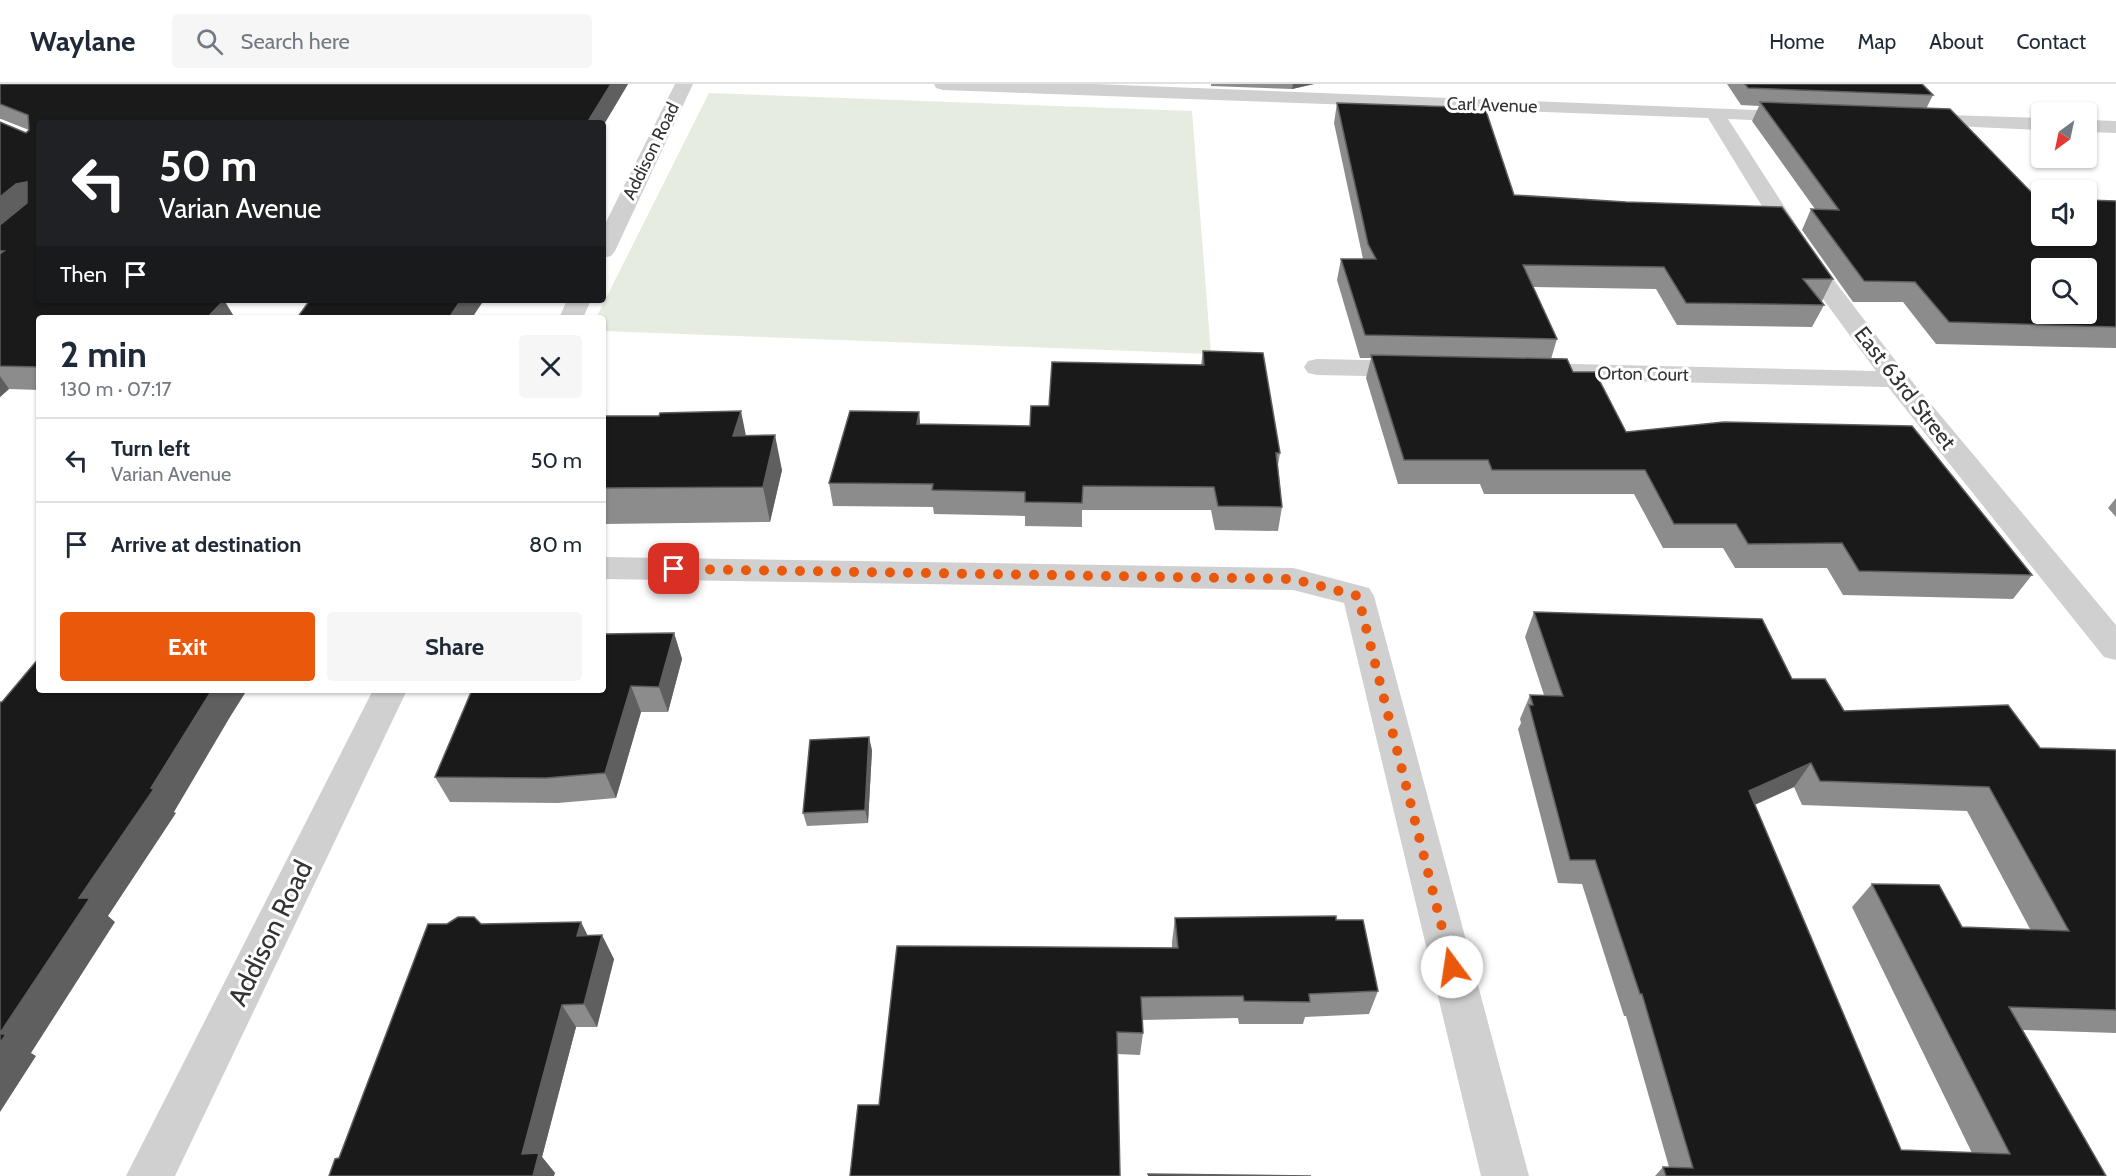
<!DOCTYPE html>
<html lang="en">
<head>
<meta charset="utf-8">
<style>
	body { margin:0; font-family:Cabin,sans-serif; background:#f6f6f7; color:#1f2937; height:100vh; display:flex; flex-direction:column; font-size:22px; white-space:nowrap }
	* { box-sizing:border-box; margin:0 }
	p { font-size:20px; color:#747a83 }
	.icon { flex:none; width:33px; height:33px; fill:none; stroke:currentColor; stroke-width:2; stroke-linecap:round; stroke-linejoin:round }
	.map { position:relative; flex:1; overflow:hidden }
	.sheet { position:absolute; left:36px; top:231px; width:570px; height:378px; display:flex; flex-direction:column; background:#fff; border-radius:6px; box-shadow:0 2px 4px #0004 }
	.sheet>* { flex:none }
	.guide { position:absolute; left:36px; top:36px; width:570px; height:183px; border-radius:6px; box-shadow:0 2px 4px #0004; background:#202124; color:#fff; overflow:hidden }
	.needle { width:39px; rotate:213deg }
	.buttons { position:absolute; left:2031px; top:18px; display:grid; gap:12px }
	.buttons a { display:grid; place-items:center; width:66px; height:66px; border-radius:6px; background:#fff; box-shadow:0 2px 4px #0004; font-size:30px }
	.pin { position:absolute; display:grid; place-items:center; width:51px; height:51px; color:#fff; margin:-26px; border-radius:12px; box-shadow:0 3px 9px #0006 }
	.me { position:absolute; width:66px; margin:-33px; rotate:346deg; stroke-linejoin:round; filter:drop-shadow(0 0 4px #0008) }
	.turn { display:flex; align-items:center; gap:21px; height:126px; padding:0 24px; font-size:27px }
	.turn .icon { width:78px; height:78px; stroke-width:2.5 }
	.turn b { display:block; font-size:42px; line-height:51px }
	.then { display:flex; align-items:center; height:57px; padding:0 24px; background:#0003; gap:12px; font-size:22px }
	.round { display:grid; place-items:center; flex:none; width:63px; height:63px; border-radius:6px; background:#f6f6f7 }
	.head { display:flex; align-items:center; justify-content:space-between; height:102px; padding:0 24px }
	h1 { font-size:36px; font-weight:700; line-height:45px }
	.button { display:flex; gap:12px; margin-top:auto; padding:12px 24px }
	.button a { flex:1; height:69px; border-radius:6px; background:#ea580c; color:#fff; font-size:24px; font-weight:700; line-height:69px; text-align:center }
	.button a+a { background:#f6f6f7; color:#1f2937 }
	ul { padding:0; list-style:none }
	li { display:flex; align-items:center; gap:18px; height:84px; padding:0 24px; border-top:2px solid #e0e1e3 }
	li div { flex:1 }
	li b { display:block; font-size:22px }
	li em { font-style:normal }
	header { display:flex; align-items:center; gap:36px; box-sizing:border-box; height:84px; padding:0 30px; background:#fff; border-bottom:2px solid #e0e1e3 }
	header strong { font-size:28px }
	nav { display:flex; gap:33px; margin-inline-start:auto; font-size:21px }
	.search { width:420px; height:54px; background:#f6f6f7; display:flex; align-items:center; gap:15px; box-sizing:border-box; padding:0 21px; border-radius:6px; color:#747a83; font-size:22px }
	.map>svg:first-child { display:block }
	.green { fill:#e6ecdf }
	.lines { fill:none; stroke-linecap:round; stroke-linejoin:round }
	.minor { fill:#d0d0d0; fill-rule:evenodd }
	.wall { fill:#8c8c8c; fill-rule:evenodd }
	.shaded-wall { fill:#5f5f5f }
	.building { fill:#1a1a1a; stroke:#5f5f5f; stroke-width:1.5; fill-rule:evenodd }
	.route { stroke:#ea580c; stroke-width:10; stroke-dasharray:0 18 }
	.labels { text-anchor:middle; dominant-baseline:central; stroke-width:6; stroke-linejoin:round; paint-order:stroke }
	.far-street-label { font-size:18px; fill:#333; stroke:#fff }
	.street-label { font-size:22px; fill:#333; stroke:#fff }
	.near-street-label { font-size:27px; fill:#333; stroke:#fff }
</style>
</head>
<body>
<header>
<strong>Waylane</strong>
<div class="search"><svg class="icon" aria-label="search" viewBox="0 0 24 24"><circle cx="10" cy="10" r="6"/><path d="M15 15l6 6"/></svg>Search here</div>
<nav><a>Home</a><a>Map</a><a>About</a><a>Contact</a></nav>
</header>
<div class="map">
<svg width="2116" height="1092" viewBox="0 0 2116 1092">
	<rect width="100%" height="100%" fill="#fff"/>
	<path class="green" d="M709 9 1192 27 1211 270 603 247V234H596Z"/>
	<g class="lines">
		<g class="minor">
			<path d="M675 0H693L615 167 611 172 603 174V144Z"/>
			<path d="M934 0H1095L1807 28 1810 32 1807 36 1800 38 1728 35 1820 178 1905 289 2116 541V576L2104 573 1888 303 1529 295 1520 293 1516 287 1520 281 1529 279 1876 287 1798 181 1708 34 943 6 936 4Z"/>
			<path d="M1917 30 2042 34V46L1910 40 1907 36 1910 32Z"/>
			<path d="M2086 36 2116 37V49L2086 48Z"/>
			<path d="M567 216H591L583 234H559Z"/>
			<path d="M1317 275 1414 277 1423 279 1427 285 1423 291 1414 293 1317 291 1308 289 1304 283 1308 277Z"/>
			<path d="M603 473 1293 484 1369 504 1374 512 1529 1092H1481L1344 519 1293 506 603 495Z"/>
			<path d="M373 606H407L175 1092H126Z"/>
		</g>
	</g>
	<g class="wall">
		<path d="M0 0H628L603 42V39H39V306L9 305 0 313V38L26 49 29 46 1 35H0Z"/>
		<path d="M1211 0H1314L1292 5 1211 2Z"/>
		<path d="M1727 0H1922L1933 11 1926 25 2036 113 2116 117V264L1936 260 1903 218H1853L1802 146 1811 125H1815L1752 37 1759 22 1741 21Z"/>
		<path d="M1337 19 1514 111 1833 195 1822 217H1820L1824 221 1812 243 1677 241 1656 205 1533 203 1557 255 1551 275 1573 288 1626 348 2032 491 2013 515 1843 511 1827 484H1735L1723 464H1663L1634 410H1484L1480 400H1398L1366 294 1371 274H1360L1337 196 1341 175H1363L1334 39Z"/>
		<path d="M1203 267 1280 369 1278 381 1282 423 1278 447 1215 446 1211 426H1082V443L1025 442V432L934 430 933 423 833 422 829 399 919 328 920 340 1030 342 1049 322 1201 281Z"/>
		<path d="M603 332 746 352 782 386 770 438 603 440Z"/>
		<path d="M2116 414V433L2108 424Z"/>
		<path d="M1534 528 1792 595 1844 627 2040 664 2116 666V949L2023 946 2106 1092H1655L1663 1083H1669L1626 932H1624L1582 800 1558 799 1518 645 1521 639 1520 635 1530 611H1544L1525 553ZM1794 703 1802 721 1967 727 2030 845 1962 843 1872 800 1852 823 1972 1069 1901 1066 1755 721Z"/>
		<path d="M674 549 682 575 668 628H641L616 714 558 719 450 718 435 693Z"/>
		<path d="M872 666 868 739 807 742 803 729Z"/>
		<path d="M1175 834 1336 836 1378 907 1369 930 1305 933 1303 940H1239L1238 934 1142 936 1143 949 1140 971 1117 970 1120 1092 879 1021 1172 864V858Z"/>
		<path d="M447 840H481L588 852 614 875 597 943H576L542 1073 555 1089 339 1074Z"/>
	</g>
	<g class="shaded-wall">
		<path d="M611 0H628L603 42V39H587Z"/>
		<path d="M1293 0H1314L1292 5Z"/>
		<path d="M27 98 39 117 0 146V113L16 100Z"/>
		<path d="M224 216 235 234H207Z"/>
		<path d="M461 216H484L472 234H449Z"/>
		<path d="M0 292 9 305 0 313Z"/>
		<path d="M741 327 748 362 733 352Z"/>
		<path d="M919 328 921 351 917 340Z"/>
		<path d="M775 351 782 386 770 438 763 403Z"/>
		<path d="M674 549 682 575 668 628 659 603Z"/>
		<path d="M631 602 641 628 616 714 605 689Z"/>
		<path d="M212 606H247L230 633 174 728 176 729 108 832 115 838 31 969 36 972 0 1028V949L79 814 151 704Z"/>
		<path d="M869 653 872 666 868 739 865 726Z"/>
		<path d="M1811 679 1794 703 1733 730 1749 707Z"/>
		<path d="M581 838 593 862 577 852Z"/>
		<path d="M602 851 614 875 597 943 584 920Z"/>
		<path d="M562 921 576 943 542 1073 555 1089 554 1092H533L522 1070Z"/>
	</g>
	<g class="building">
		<path d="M0 0H611L587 39H39V216H224L207 234H39V283L0 282V170L4 167H0V141L27 119V98L16 100 0 113V38L26 49 29 46 28 31 0 20Z"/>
		<path d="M1745 0H1922L1933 11 1748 4Z"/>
		<path d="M1760 18 1950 25 2036 113 2042 114V152H2086V116L2116 117V243L1949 238 1915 198 1864 197 1811 125 1839 126ZM2042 184H2086V230H2042Z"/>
		<path d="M1337 19 1485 24 1514 111 1626 118 1782 123 1833 195H1803L1824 221 1686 219 1664 183 1523 181 1557 255 1365 251 1341 175H1376L1368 160Z"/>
		<path d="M310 216H461L449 234H297Z"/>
		<path d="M1203 267 1263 269 1280 369H1276L1282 423 1218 422 1214 403 1083 402 1082 419 1025 418V408L932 406 933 400 829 399 850 327 919 328 917 340 1030 342 1031 322H1049L1052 278 1204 281Z"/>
		<path d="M1371 271 1567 275 1573 288H1595L1626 348 1724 338 1912 342 2032 491 1859 487 1842 459 1748 460 1736 440H1674L1645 386H1492L1488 376H1404Z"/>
		<path d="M741 327 733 352 775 351 763 403 603 404V332H659L660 329Z"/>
		<path d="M1534 528 1762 535 1792 595H1825L1844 627 2008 621 2040 664 2116 666V926L2009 923 2106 1092H1666L1663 1083 1693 1084 1642 910H1640L1595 776H1570L1529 621H1533L1530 611 1563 612ZM1811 679 1820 697 1989 703 2069 847 1962 843 1939 801 1872 800 2010 1070 1901 1066 1749 707Z"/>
		<path d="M674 549 659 603 631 602 605 689 546 694 435 693 472 606H603V550Z"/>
		<path d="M39 574V606H212L151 704 154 705 79 814H90L0 949V618H2Z"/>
		<path d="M869 653 865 726 803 729 810 656Z"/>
		<path d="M1336 832V836H1363L1378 907 1309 910 1310 918 1244 917 1243 912 1141 913 1143 949 1117 948 1120 1092H850L858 1021H879L897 862 1178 864 1175 834Z"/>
		<path d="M458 833H474L481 840 581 838 577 852 602 851 584 920 562 921 522 1070 539 1069 533 1092H329L335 1075 339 1074 428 840H447Z"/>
		<path d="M0 950H6L0 959Z"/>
		<path d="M1148 1090 1311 1092H1149Z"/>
	</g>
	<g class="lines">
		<path class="route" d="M674 485 1293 495 1358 512 1452 883"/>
	</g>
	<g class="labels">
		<g class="far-street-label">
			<text transform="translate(1492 21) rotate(2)">Carl Avenue</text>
			<text transform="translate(651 67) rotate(-64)">Addison Road</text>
			<text transform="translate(1643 290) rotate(1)">Orton Court</text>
		</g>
		<g class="street-label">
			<text transform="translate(1905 304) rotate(52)">East 63rd Street</text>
		</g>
		<g class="near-street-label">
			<text transform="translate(270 849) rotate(-64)">Addison Road</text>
		</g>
	</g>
</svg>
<div class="buttons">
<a><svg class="needle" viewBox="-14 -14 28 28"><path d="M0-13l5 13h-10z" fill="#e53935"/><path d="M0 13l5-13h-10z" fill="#747a83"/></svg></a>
<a><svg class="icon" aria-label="sound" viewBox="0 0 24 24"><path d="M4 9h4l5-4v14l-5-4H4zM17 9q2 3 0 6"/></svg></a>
<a><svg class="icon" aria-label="search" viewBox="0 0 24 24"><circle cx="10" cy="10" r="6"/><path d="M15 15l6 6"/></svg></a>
</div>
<div class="pin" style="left:674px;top:485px;background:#d93025"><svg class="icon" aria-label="arrive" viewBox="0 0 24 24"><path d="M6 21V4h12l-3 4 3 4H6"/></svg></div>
<svg class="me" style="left:1452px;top:883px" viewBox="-20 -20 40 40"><circle r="19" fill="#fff"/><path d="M0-13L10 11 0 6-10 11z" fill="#ea580c"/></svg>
<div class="guide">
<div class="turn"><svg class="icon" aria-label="left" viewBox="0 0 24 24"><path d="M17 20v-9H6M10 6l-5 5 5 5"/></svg><div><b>50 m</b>Varian Avenue</div></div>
<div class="then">Then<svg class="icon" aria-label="arrive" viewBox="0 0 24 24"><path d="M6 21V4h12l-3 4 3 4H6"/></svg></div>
</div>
<section class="sheet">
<div class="head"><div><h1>2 min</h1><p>130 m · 07:17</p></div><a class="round"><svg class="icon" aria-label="close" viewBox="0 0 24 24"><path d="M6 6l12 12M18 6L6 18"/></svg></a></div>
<ul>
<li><svg class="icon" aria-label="left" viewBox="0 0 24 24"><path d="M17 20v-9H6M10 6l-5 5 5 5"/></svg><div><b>Turn left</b><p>Varian Avenue</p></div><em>50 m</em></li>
<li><svg class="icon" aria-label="arrive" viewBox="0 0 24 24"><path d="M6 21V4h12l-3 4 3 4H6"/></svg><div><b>Arrive at destination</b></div><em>80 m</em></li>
</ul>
<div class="button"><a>Exit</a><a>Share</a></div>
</section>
</div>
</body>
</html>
